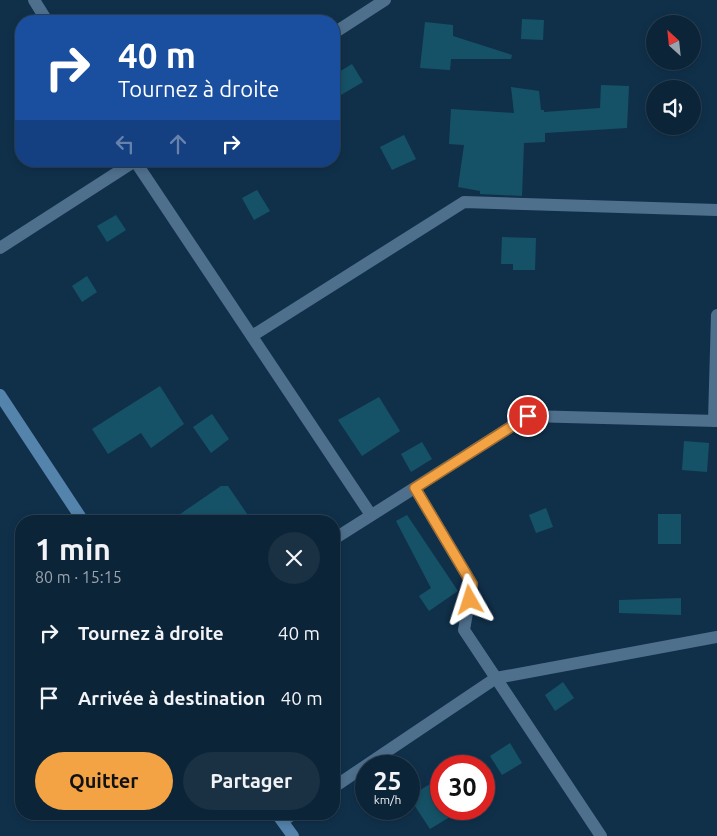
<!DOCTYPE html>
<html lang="fr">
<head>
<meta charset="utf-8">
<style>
	body { margin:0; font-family:Ubuntu,sans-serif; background:#1a3043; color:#f1f3f6; height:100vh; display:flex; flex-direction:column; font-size:19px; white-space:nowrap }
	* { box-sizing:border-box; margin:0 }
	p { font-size:16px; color:#9aa4ae }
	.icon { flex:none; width:28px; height:28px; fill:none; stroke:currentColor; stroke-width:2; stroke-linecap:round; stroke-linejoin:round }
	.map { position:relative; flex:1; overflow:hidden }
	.sheet { position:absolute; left:15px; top:515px; width:325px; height:305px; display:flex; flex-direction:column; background:#0c2438; border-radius:20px; box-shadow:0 2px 8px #0003,0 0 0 1px #2c4153 }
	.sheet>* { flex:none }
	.banner { position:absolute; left:15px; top:15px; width:325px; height:152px; border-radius:20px; box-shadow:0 2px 8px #0003,0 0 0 1px #2c4153; background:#1a4fa0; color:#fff; overflow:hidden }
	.needle { width:32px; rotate:333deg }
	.controls { position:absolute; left:646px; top:15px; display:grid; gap:10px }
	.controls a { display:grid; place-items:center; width:55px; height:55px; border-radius:50%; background:#0c2438; box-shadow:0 2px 8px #0003,0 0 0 1px #2c4153; font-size:25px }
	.speed { position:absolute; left:355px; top:755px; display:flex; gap:10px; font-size:25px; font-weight:700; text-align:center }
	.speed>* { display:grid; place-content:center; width:65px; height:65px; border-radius:50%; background:#0c2438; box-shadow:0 2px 8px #0003,0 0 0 1px #2c4153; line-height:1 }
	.speed small { font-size:12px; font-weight:400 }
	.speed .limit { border:8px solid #d22; background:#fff; color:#111 }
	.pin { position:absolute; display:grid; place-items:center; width:42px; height:42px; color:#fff; margin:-21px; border:2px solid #fff; border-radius:50%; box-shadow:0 1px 5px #0007 }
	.me { position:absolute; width:55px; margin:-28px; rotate:354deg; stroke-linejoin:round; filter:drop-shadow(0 0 4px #0008) }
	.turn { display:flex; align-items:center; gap:18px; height:105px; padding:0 20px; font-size:22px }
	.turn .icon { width:65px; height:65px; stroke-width:2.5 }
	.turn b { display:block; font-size:35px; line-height:42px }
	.lanes { display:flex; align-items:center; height:48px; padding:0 20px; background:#0003; justify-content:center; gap:25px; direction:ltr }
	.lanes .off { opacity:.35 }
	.round { display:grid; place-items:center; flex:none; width:52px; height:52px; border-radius:26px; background:#1a3043 }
	.summary { display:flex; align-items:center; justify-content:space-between; height:85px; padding:0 20px }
	h1 { font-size:30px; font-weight:700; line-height:38px }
	.action { display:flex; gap:10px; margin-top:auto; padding:10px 20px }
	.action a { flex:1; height:58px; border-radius:30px; background:#f4a344; color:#111; font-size:20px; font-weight:700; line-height:58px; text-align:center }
	.action a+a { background:#1a3043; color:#f1f3f6 }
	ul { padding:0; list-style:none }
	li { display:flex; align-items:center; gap:15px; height:65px; padding:0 20px }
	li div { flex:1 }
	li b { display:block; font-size:19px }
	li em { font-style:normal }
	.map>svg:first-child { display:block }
	.building { fill:#165267 }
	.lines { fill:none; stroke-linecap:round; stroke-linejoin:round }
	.minor { stroke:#4f708d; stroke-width:12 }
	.secondary { stroke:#5483ac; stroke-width:12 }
	.route-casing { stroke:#9f6a2c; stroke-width:12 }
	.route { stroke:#f4a344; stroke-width:9 }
</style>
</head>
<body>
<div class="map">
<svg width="717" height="836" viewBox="0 0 717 836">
	<rect width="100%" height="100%" fill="#10304a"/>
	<g class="building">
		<path d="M522 19 544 20 543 40 521 39Z"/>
		<path d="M425 22 453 25V36L512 55 511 59H451L450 70 420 68Z"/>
		<path d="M352 64 363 82 341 95 339 92 334 95V75Z"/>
		<path d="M601 85 629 86 627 128 545 133V142L524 143 522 196 480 194V191L458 187 464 145 449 144 451 109 514 113 511 87 539 91 541 110H544V112L600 108Z"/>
		<path d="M404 135 416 159 392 170 380 147Z"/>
		<path d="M257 190 270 211 254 220 242 198Z"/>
		<path d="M116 215 126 230 107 242 97 226Z"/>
		<path d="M502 237 536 238 535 270H513V264H501Z"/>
		<path d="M87 276 97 292 82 302 72 286Z"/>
		<path d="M160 386 184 424 151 448 141 433 108 454 92 429Z"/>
		<path d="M379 397 400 431 362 456 338 420Z"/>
		<path d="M212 414 229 439 211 453 193 427Z"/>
		<path d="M684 441 709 443 707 472 682 470Z"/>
		<path d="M422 442 432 459 411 472 401 454Z"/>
		<path d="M221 486H228L252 521H170Z"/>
		<path d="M546 508 553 527 536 533 529 515Z"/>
		<rect x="658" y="514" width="23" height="30"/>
		<path d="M407 515 458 591 429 611 419 596 431 588 396 521Z"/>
		<path d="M681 598V615L619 613V600Z"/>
		<path d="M563 682 574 698 555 711 545 695Z"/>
		<path d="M510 743 522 763 502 775 490 756Z"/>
		<path d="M441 777V809H463L430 829 409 797Z"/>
	</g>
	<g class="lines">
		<g class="minor">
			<path d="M34 0 47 21"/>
			<path d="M334 33 385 0"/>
			<path d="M135 161 371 515"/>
			<path d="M0 248 135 161"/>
			<path d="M252 336 464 202 717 210"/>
			<path d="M714 421 717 315"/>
			<path d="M415 488 472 584 464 630 601 836"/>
			<path d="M334 539 528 416 717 421"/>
			<path d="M334 787 496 678 717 637"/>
			<path d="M283 821 293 814"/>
		</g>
		<g class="secondary">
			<path d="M0 395 83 521"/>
			<path d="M277 814 293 836"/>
		</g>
	</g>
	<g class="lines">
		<g class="route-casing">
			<path id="route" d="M470 600 472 584 415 488 528 416"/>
		</g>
		<use href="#route" class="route"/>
	</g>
</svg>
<div class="controls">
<a><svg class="needle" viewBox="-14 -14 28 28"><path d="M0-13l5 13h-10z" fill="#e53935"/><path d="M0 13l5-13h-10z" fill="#9aa4ae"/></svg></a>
<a><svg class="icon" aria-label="sound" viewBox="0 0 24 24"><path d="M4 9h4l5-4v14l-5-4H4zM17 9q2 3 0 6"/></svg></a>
</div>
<div class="speed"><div>25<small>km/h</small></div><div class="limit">30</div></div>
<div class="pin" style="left:528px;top:416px;background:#d93025"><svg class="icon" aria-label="arrive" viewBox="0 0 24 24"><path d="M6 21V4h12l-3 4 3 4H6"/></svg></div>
<svg class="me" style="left:470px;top:600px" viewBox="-20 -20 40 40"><path d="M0-17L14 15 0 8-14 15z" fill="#f4a344" stroke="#fff" stroke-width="4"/></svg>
<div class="banner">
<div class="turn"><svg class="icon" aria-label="right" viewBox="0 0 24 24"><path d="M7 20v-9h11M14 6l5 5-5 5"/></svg><div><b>40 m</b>Tournez à droite</div></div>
<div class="lanes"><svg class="icon off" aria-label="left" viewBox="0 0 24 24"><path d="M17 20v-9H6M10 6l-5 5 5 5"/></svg><svg class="icon off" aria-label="ahead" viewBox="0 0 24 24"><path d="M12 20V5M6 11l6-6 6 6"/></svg><svg class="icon" aria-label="right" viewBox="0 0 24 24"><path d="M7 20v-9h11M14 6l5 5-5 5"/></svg></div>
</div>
<section class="sheet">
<div class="summary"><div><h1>1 min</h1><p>80 m · 15:15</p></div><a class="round"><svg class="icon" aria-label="close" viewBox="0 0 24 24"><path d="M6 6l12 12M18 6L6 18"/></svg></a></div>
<ul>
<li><svg class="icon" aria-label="right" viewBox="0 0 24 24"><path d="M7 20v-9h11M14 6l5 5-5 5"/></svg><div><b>Tournez à droite</b></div><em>40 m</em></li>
<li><svg class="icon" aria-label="arrive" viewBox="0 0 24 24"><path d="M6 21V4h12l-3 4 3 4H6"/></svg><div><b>Arrivée à destination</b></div><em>40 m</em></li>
</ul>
<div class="action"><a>Quitter</a><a>Partager</a></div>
</section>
</div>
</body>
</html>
